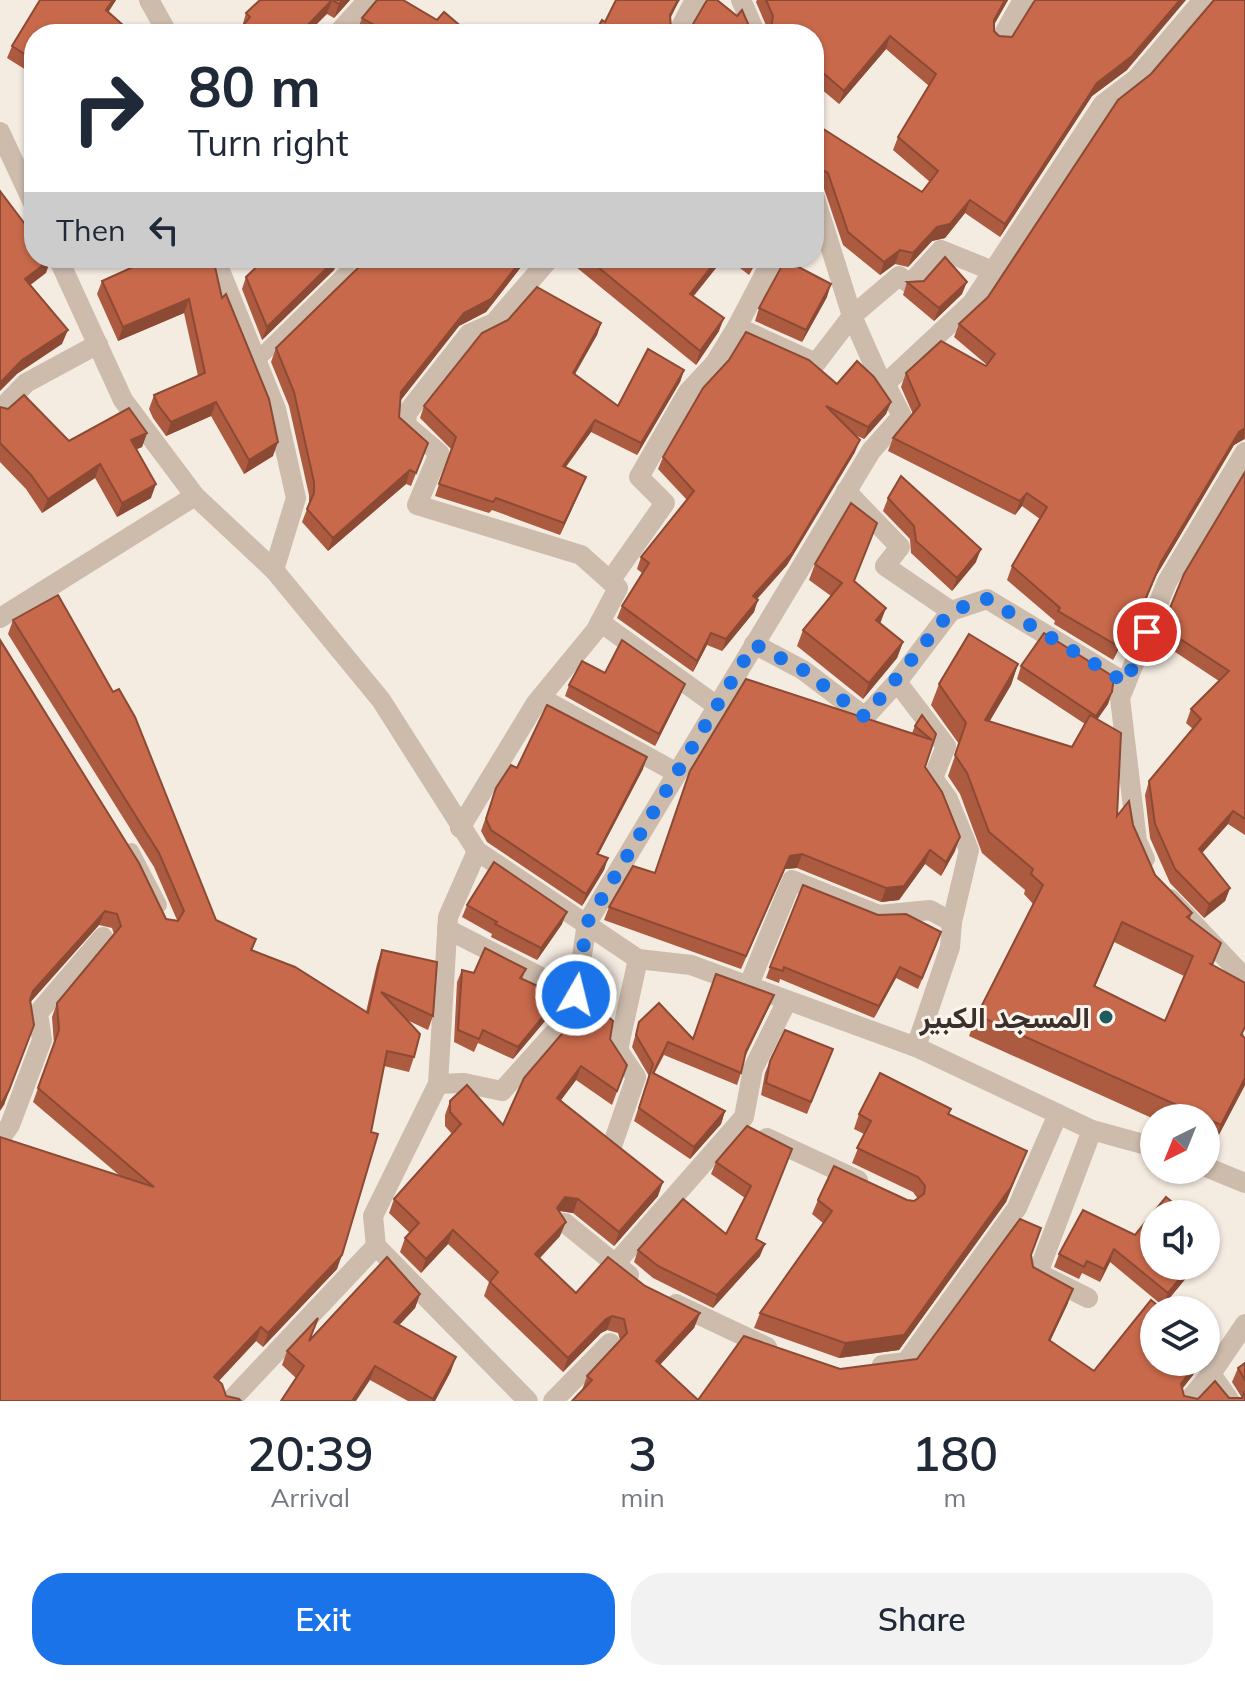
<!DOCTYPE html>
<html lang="en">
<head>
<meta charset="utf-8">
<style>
	body { margin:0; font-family:Mulish,Vazirmatn,sans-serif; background:#f2f2f3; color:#1f2937; height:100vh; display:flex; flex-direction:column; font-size:30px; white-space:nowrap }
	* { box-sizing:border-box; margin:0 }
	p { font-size:26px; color:#747a83 }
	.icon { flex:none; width:44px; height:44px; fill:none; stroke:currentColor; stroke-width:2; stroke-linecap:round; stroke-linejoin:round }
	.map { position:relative; height:1401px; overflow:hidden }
	.side { display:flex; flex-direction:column; background:#fff; flex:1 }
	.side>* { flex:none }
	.guide { position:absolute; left:24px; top:24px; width:800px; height:244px; border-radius:32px; box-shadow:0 2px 6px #0004; background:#fff; color:#1f2937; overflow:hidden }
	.needle { width:52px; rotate:223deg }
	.tools { position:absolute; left:1140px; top:1104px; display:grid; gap:16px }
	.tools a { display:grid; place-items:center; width:80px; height:80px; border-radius:50%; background:#fff; box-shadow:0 2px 6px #0004; font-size:40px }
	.pin { position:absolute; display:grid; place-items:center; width:68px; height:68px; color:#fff; margin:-34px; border:4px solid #fff; border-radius:50%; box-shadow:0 2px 8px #0007 }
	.me { position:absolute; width:88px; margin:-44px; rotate:8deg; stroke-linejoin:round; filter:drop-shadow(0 0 6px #0008) }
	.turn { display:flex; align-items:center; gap:28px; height:168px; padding:0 32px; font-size:36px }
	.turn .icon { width:104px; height:104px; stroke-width:2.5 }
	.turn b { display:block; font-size:56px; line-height:68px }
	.then { display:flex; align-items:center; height:76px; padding:0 32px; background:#0003; gap:16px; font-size:30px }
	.eta { display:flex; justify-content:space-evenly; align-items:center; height:136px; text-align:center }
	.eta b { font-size:48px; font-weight:600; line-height:56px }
	.cta { display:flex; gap:16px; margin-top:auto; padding:16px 32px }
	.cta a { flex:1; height:92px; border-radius:32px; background:#1a73e8; color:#fff; font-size:32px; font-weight:600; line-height:92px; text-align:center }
	.cta a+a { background:#f2f2f3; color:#1f2937 }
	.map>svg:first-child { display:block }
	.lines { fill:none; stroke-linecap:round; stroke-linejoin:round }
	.lane { stroke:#cdbbac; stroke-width:16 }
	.street { stroke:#cdbbac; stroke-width:20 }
	.wall { fill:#ac5a40; fill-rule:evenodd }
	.shaded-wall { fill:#8c4a34 }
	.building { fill:#c8694b; stroke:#8c4a34; stroke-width:2; fill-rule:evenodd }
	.route { stroke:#1a73e8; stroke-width:14; stroke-dasharray:0 25.2 }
	.poi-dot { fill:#1f5a5e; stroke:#fbf5ee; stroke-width:3 }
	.labels { text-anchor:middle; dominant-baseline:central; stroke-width:6; stroke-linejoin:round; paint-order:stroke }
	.poi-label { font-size:30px; font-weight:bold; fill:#3b302b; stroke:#fbf5ee; text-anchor:end }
</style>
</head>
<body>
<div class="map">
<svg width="1245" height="1401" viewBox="0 0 1245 1401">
	<rect width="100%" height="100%" fill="#f4ebe1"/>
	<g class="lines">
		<g class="lane">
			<path d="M256 361 347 272"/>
			<path d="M131 851 159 905"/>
		</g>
		<g class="street">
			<path d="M149 0 168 34"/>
			<path d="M741 0 756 34"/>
			<path d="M337 34 368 0"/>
			<path d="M677 34 695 0"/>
			<path d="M1001 39 1023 0"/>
			<path d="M0 132 34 205"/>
			<path d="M58 258 123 400 195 496 274 570 381 700 477 851 638 959 691 965 916 1047 1092 1130 1154 1147"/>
			<path d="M215 258 276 409 296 498 274 570"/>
			<path d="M737 327 773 258"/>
			<path d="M883 386 972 303 1103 104 1136 79 1203 0"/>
			<path d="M0 410 26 383 98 344"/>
			<path d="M846 491 900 547 885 566 951 611 897 682"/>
			<path d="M610 581 665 503 639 477 688 392 715 363 737 327 816 363 852 316 899 276 910 284 941 250 993 271"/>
			<path d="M951 611 987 599 1126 683"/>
			<path d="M0 618 195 496"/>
			<path d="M600 622 717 706"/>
			<path d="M754 644 803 670 865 717 897 682 946 746 933 778 948 799 969 850 952 922 950 947 916 1047"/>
			<path d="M541 698 677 773"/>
			<path d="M460 828 536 703 596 630 618 588 581 555 417 505 439 453 406 425 407 413 469 334 494 323 550 258"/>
			<path d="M1145 859 1137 841 1120 698 1167 582 1245 452"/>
			<path d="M1170 899 1245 978"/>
			<path d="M447 929 576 995"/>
			<path d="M748 987 792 880 879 915 930 910 952 922"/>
			<path d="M438 1084 464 1083 502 1091 563 1023 576 995 587 923 871 451 902 416 889 391 883 386 852 316 814 195"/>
			<path d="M767 1138 858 1180"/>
			<path d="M0 1139 10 1125 42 1040 38 1013 103 937"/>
			<path d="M612 1146 636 1077 618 1050 638 959"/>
			<path d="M1206 1167 1245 1183"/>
			<path d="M565 1223 629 1275"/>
			<path d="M376 1246 373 1216 438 1084 448 917 477 851"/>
			<path d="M615 1264 744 1117 753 1069 787 1001"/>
			<path d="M1088 1298 1038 1273 1092 1130"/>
			<path d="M676 1304 767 1347"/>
			<path d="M882 1365 906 1362 1017 1208 1058 1114"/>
			<path d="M230 1401 376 1246 528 1401"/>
			<path d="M553 1401 610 1343"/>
			<path d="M1188 1401 1211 1374"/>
			<path d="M1230 1401 1211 1374 1245 1324"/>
		</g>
	</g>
	<g class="wall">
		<path d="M40 0H116L108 12 34 34V75L7 58 12 46Z"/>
		<path d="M260 0H350L334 18 327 14 242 27 246 13Z"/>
		<path d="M757 0H1008L994 25V31L999 36 1127 70 1092 96 1000 237 965 213 945 238 932 241 908 267 895 264 880 275 843 245 823 186 816 182 814 123 922 192 930 182 893 150 898 137 929 86 886 49 839 104 814 83V34H767L768 30 756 2Z"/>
		<path d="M1245 0V439L1234 445 1156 576 1135 626 1132 623 1113 660 1054 624 1055 621 1007 580 1012 566 1040 519 1022 506 1015 515 888 451 893 438 913 414 901 387 906 373 986 366 987 365 954 337 959 324 988 297 1151 74Z"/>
		<path d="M362 18 437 20 470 34H362L357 31Z"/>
		<path d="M127 258H213L222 298 273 456 244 474 211 416 166 436 153 418 149 409 154 395 198 376 184 313 118 341 97 294 102 281 132 267Z"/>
		<path d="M338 258 334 270 262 340 242 289 246 277Z"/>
		<path d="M358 258H528L486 312 459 326 401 400 399 417 428 443 411 486 406 484 328 551 302 522 309 504V495L289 406 271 362 276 348 356 269 355 265Z"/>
		<path d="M565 258H724L693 296 719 331 696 365Z"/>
		<path d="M727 258H758L749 275Z"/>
		<path d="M907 282 962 294 934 321 903 295Z"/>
		<path d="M827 297 802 342 755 321 759 308Z"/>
		<path d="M601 323 597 335 574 374 618 406 684 370 680 382 637 455 591 432 566 467 581 489 560 535 492 510 489 513 435 496 451 449 420 418 424 406Z"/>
		<path d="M837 384 891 402 886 414 864 439 855 435V452L787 565 757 599 754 612 722 651 707 645 693 672 617 618 622 606 642 573 637 569 641 557 687 500 658 469 663 457Z"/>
		<path d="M0 407 69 441 147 433 142 447 136 449 151 498 117 517 95 478 42 513 26 489 0 462Z"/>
		<path d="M1245 472V835L1228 824 1202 853 1230 888 1225 901 1204 918 1170 883 1150 838 1145 795 1149 781 1193 729 1186 723 1191 709 1219 681 1157 640 1162 627Z"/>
		<path d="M888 498 976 562 952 591 911 553 910 539 883 511Z"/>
		<path d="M877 523 854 581 880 623 903 642 897 658 863 699 797 646 803 630 831 596 809 580 815 564Z"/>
		<path d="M13 620 216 920 256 939 252 951 366 1012 377 964 382 950 433 1016 428 1030 407 1020 414 1057 409 1072 384 1066 337 1269 263 1347 256 1341 219 1381 226 1396 0 1401 119 1175 33 1102 54 1044 52 1017 57 1003 114 934 112 928 99 925 30 1002 4 1105 0 640 166 919 177 920 154 867 8 634Z"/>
		<path d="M1018 664 1011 685 989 722 1072 747 1085 724 1017 679 1021 666 1112 692 1108 704 1097 720 1117 816 1133 825 1155 875 1192 913 1190 919 1212 965 1245 1038V1085L1213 1146 1206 1142V1118L1154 1119 969 1036 977 1015 1033 904 1024 894 1025 890 982 853 960 794 948 776 959 744 931 705 939 684ZM1114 942 1184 976 1165 1021 1095 987Z"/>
		<path d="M605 673 685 684 680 696 655 746 565 696 569 685Z"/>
		<path d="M915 726 936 734 925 767 955 851 941 876 925 864 899 900 881 902 797 868 785 869 741 969 604 920 609 907 654 873 912 733Z"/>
		<path d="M517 768 643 769 598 855 608 858 604 870 582 906 487 842 481 831 496 788Z"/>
		<path d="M467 905 562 924 537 960 491 937 492 934 462 917Z"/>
		<path d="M937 944 918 989 896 978 874 1018 780 979 779 983 766 978 770 967Z"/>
		<path d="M526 969 522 979 560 996 555 1009 513 1059 478 1043 474 1052 454 1042 457 982 462 970 474 973Z"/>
		<path d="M774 995 769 1007 745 1057 741 1073 737 1085 664 1055 654 1074 725 1111 721 1124 690 1159 634 1121 649 1076 632 1047 639 1022 693 1038Z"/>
		<path d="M610 1039 627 1065 612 1105 576 1080 561 1100 658 1196 614 1246 573 1213 560 1211V1236L539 1258 576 1293 645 1286 700 1313 694 1328 660 1365 698 1400 840 1369 917 1359 1031 1255 1033 1267 1068 1303 1050 1341 1094 1371 1154 1362H1198L1193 1375 1182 1389 1184 1396 1198 1399 1242 1398 1232 1382 1238 1368 1245 1363V1401H572L582 1390 587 1376 620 1340 618 1333 607 1330 601 1333 563 1372 484 1296 489 1282 448 1244 421 1273 400 1252 405 1238 410 1233 389 1213 394 1199 452 1134 445 1126V1115L450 1101 503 1125Z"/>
		<path d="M833 1049 807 1114 761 1095 765 1073 770 1061Z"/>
		<path d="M859 1114H949L1021 1165 1006 1202 899 1350 839 1358 754 1328 760 1313 823 1223 812 1214 818 1200 914 1201 918 1199 913 1192 852 1163 864 1134 854 1129Z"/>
		<path d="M747 1126 756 1240 760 1256 713 1308 653 1278 634 1262 638 1250 726 1234 745 1198 711 1174 716 1162Z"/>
		<path d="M1083 1210 1154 1266H1196L1163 1306 1110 1262 1100 1282 1082 1273 1079 1279 1054 1267 1059 1254Z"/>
		<path d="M420 1294 415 1308 399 1325 451 1371 435 1401H408L370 1380 296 1378 282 1365 287 1351Z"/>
	</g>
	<g class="shaded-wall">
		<path d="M113 0H116L102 22 106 10Z"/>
		<path d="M332 0 327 14 307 34H299Z"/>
		<path d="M343 0H350L334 18 339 4Z"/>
		<path d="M678 0H680L678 3 665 29 670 15Z"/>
		<path d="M1005 0H1008L989 33 994 20Z"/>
		<path d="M1180 0H1186L1127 70 1092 96 1000 237 1005 224 1097 83Z"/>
		<path d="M890 36 886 49 839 104 844 91Z"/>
		<path d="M821 169 816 182 814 183V171Z"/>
		<path d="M970 200 965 213 945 238 932 241 908 267 913 253 937 227Z"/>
		<path d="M900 250 895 264 880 275 884 262Z"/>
		<path d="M338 258 334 270 262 340 267 327Z"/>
		<path d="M523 258H528L486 312 459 326 396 406 401 392 464 313Z"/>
		<path d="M718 258H724L685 307 690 294Z"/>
		<path d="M756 258H758L749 275 754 262Z"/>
		<path d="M51 259 46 273 20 293 25 279Z"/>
		<path d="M967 282 962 294 934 321 939 308Z"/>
		<path d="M831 284 827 297 802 342 806 330Z"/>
		<path d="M189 299 184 313 118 341 123 327Z"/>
		<path d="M724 318 719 331 696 365 700 351Z"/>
		<path d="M601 323 597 335 569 385 573 373Z"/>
		<path d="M68 330 62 344 17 374 0 391V383L22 360Z"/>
		<path d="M684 370 680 382 637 455 641 443Z"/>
		<path d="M216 402 211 416 166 436 171 422Z"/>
		<path d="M891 402 886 414 864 439 868 427Z"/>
		<path d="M595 420 591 432 558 477 563 466Z"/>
		<path d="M1245 428 1244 439 1234 445 1156 576 1135 626 1161 562 1239 432Z"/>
		<path d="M147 433 142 447 126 454 131 440Z"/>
		<path d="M860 440 855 452 787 565 749 608 753 596Z"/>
		<path d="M278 442 273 456 244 474 249 460Z"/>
		<path d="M100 464 95 478 42 513 48 499Z"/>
		<path d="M410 470 406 484 328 551 333 538Z"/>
		<path d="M586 477 581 489 560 535 564 523Z"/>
		<path d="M156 484 151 498 117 517 122 503Z"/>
		<path d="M1027 493 1022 506 1015 515 1020 501Z"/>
		<path d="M981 549 976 562 952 591 957 578Z"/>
		<path d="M758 600 754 612 722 651 726 639Z"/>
		<path d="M886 608 880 624 876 620Z"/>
		<path d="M1137 610 1132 623 1113 660 1118 646Z"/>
		<path d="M711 633 707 645 693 672 697 661Z"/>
		<path d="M903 642 897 658 863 699 869 683Z"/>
		<path d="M1018 664 1011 685 978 741 985 720Z"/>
		<path d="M685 684 680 696 655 746 659 734Z"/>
		<path d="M1112 692 1108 704 1091 728 1096 716Z"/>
		<path d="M647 757 643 769 592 866 597 854Z"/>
		<path d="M1233 811 1228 824 1194 862 1199 849Z"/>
		<path d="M960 837 955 851 941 876 946 862Z"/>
		<path d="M930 850 925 864 899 900 881 902 886 888Z"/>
		<path d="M802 854 797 868 785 869 741 969 790 856Z"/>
		<path d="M608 858 604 870 582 906 586 894Z"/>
		<path d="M1230 888 1225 901 1204 918 1209 904Z"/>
		<path d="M105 911 99 925 28 1005 33 991Z"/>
		<path d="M567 912 562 924 537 960 541 948Z"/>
		<path d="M1122 922 1114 942 1086 1007 1094 986Z"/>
		<path d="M900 967 896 978 874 1018 879 1006Z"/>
		<path d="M774 995 769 1007 741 1063 746 1051Z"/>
		<path d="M560 996 555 1009 513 1059 518 1047Z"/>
		<path d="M34 1025 4 1105 0 1111V1106Z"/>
		<path d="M581 1066 576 1080 552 1112 557 1098Z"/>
		<path d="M1245 1078V1085L1213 1146 1221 1125Z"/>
		<path d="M725 1111 721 1124 690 1159 694 1147Z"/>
		<path d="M1027 1151 1006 1202 899 1350 839 1358 845 1343Z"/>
		<path d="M663 1182 658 1196 614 1246 619 1232Z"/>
		<path d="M565 1197 578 1199 573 1213 560 1211 557 1208Z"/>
		<path d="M566 1222 560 1236 530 1269 535 1254Z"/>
		<path d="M453 1230 448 1244 421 1273 426 1259Z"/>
		<path d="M1215 1236 1210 1249 1206 1254V1247Z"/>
		<path d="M765 1244 760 1256 713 1308 717 1295Z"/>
		<path d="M1114 1249 1110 1262 1100 1282 1104 1269Z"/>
		<path d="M342 1255 337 1269 263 1347 268 1333Z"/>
		<path d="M1190 1266H1196L1163 1306 1168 1293Z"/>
		<path d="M1073 1289 1068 1303 1044 1354 1049 1340Z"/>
		<path d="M420 1294 415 1308 389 1336 394 1322Z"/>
		<path d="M700 1313 694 1328 650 1375 656 1361Z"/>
		<path d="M612 1316 607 1330 601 1333 563 1372 568 1358 606 1319Z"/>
		<path d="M261 1327 256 1341 209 1391 214 1377Z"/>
		<path d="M456 1357 451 1371 435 1401H432Z"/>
		<path d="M1198 1362 1193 1375 1175 1398 1181 1384Z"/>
		<path d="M375 1366 370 1380 356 1401H352Z"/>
	</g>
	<g class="building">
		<path d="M40 0H113L106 10 133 34H34V60L12 46Z"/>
		<path d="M260 0H343L339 4 332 0 299 34H236L250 17 246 13Z"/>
		<path d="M377 0H403L437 20 444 12 470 34H390L362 18Z"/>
		<path d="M616 0H678L670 15 671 28 682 33 689 31 707 0H717L737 16 742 10 749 26 757 33 756 34H594L602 20 605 22Z"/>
		<path d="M766 0H1005L994 20V31L999 36 1012 37 1035 0H1180L1132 56 1097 83 1005 224 970 200 950 224 937 227 913 253 900 250 884 262 848 232 828 173 821 169 814 171V123L922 192 938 171 898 137 936 74 890 36 844 91 814 65V34H778L771 28 773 16Z"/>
		<path d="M1214 0H1245V428L1239 432 1161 562 1140 612 1137 610 1118 646 1058 611 1060 608 1012 566 1047 507 1027 493 1020 501 893 438 920 405 906 373 941 341 986 366 995 354 959 324 988 297 1118 100 1151 74Z"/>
		<path d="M0 191 34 236V258L51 259 25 279 68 330 22 360 0 383Z"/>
		<path d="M945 257 967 282 939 308 907 282 924 281Z"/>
		<path d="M140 258H213L222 298 226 294 269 399 278 442 249 460 216 402 171 422 158 405 154 395 205 373 189 299 123 327 102 281 142 263Z"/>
		<path d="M266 258H337L267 327 246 277Z"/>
		<path d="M362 258H523L491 299 464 313 401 392 399 417 428 443 416 473 410 470 333 538 307 509 314 493V482L294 392 276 348 360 266 363 261Z"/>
		<path d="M587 258H718L690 294 724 318 700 351Z"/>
		<path d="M785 260 831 284 806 330 759 308Z"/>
		<path d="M537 287 601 323 573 373 618 406 648 349 684 370 641 443 595 420 563 466 586 477 564 523 496 498 493 502 439 484 456 437 424 406 482 333 508 320Z"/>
		<path d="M746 332 809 360 837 384 857 361 874 377 891 402 868 427 826 406 860 440 792 553 753 596 758 600 726 639 711 633 697 661 622 606 649 563 641 557 694 491 663 457 703 388 729 360Z"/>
		<path d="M24 395 69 441 129 408 147 433 131 440 156 484 122 503 100 464 48 499 31 475 0 443V407L8 409Z"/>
		<path d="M1245 472V819L1233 811 1199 849 1230 888 1209 904 1175 869 1155 824 1149 781 1201 719 1191 709 1229 671 1162 627 1184 574Z"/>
		<path d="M901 476 981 549 957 578 916 541 914 526 888 498Z"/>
		<path d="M851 503 877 523 854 581 886 608 876 620 903 642 869 683 803 630 842 583 815 564Z"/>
		<path d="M58 595 113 692 119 689 135 717 216 920 256 939 251 950 295 967 368 1013 382 950 437 962 433 1016 381 992 420 1034 414 1057 387 1051 371 1132 378 1134 342 1255 268 1333 261 1327 214 1377 222 1384 226 1396 239 1399 241 1401H0V1137L154 1187 38 1088 59 1030 57 1003 121 926 117 914 105 911 33 991 30 1000 34 1025 9 1090 0 1106V640L139 863 166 919 178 921 184 911 159 853 13 620Z"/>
		<path d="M1044 633 1114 677 1112 692 1096 716 1021 666Z"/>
		<path d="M969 634 1018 664 985 720 1072 747 1090 715 1121 733 1117 816 1129 801 1133 825 1155 875 1192 913 1187 917 1221 943 1212 965 1209 963 1245 983V1027L1241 1035 1245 1038V1078L1221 1125 977 1015 1043 885 1031 874 1033 869 989 832 967 773 955 755 966 723 939 684ZM1122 922 1193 956 1165 1021 1094 986Z"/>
		<path d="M622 640 685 684 659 734 569 685 582 661 605 673Z"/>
		<path d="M746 679 932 740 915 726 922 715 936 734 925 767 942 792 960 837 946 862 930 850 904 886 886 888 802 854 790 856 746 956 609 907 633 866 655 873 690 771Z"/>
		<path d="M547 705 647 757 597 854 608 858 586 894 491 830 486 819 496 788 511 765 517 768Z"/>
		<path d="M494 862 567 912 541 948 495 924 497 922 467 905Z"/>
		<path d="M803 885 878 915 906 914 941 932 922 978 900 967 879 1006 784 967 783 971 770 967Z"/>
		<path d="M485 948 526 969 520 978 560 996 518 1047 483 1030 479 1039 458 1030 462 970 474 973Z"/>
		<path d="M716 974 774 995 746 1051 741 1073 668 1042 653 1073 725 1111 694 1147 639 1108 653 1064 636 1035 639 1022 659 1003 693 1039Z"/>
		<path d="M590 1001 613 1021 610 1039 627 1065 617 1091 581 1066 557 1098 663 1182 619 1232 578 1199 565 1197 557 1208 566 1222 535 1254 576 1293 608 1257 645 1286 700 1313 656 1361 698 1400 744 1336 840 1369 917 1359 1020 1219 1041 1228 1031 1255 1033 1267 1073 1289 1049 1340 1094 1371 1151 1300 1163 1310H1154V1362H1197L1181 1384 1184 1396 1198 1399 1215 1381 1229 1398H1242L1245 1391V1401H572L592 1380 587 1376 627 1333 624 1319 612 1316 606 1319 568 1358 490 1282 498 1272 453 1230 426 1259 405 1238 419 1223 394 1199 461 1124 450 1112V1101L467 1085 503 1125 524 1078Z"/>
		<path d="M785 1030 833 1049 811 1102 766 1083 770 1061Z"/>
		<path d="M880 1073 951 1109 948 1114 1027 1151 1011 1187 904 1335 845 1343 760 1313 832 1211 818 1200 834 1166 907 1200 914 1201 924 1194 925 1186 918 1177 857 1148 871 1121 859 1114Z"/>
		<path d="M747 1126 792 1149 756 1239 765 1244 717 1295 658 1266 638 1250 683 1199 726 1234 751 1186 716 1162Z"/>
		<path d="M1166 1197 1187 1214H1154V1266H1190L1168 1293 1114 1249 1104 1269 1087 1261 1084 1267 1059 1254 1083 1210 1135 1235Z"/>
		<path d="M1206 1229 1215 1236 1206 1247Z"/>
		<path d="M387 1257 420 1294 394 1322 456 1357 433 1399 375 1366 352 1401H281L304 1366 287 1351 318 1318 309 1341Z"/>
		<path d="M1245 1363V1380L1238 1368Z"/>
	</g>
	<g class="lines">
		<path class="route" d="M576 995 587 923 754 644 803 670 865 717 951 611 987 599 1126 683 1147 632"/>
	</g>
	<circle class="poi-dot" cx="1106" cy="1017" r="8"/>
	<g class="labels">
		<g class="poi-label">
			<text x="1090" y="1017">المسجد الكبير</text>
		</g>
	</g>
</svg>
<div class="tools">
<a><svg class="needle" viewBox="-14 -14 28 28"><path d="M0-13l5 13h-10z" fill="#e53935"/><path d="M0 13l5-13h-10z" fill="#747a83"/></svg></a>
<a><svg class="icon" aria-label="sound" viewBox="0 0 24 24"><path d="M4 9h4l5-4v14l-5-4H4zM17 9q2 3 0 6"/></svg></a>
<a><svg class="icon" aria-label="layers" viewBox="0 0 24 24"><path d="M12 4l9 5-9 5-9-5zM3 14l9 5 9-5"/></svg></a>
</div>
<div class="pin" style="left:1147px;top:632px;background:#d93025"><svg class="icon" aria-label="arrive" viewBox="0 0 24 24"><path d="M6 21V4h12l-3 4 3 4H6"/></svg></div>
<svg class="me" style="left:576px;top:995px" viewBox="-20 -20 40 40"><circle r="17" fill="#1a73e8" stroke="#fff" stroke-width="3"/><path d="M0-11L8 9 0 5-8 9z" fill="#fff"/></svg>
<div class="guide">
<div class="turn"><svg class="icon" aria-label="right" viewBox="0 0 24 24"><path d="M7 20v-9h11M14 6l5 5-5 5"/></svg><div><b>80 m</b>Turn right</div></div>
<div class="then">Then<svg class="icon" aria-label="left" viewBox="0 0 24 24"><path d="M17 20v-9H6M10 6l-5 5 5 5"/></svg></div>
</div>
</div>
<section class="side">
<div class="eta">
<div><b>20:39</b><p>Arrival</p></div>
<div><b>3</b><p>min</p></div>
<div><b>180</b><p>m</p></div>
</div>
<div class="cta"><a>Exit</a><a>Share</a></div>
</section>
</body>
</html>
